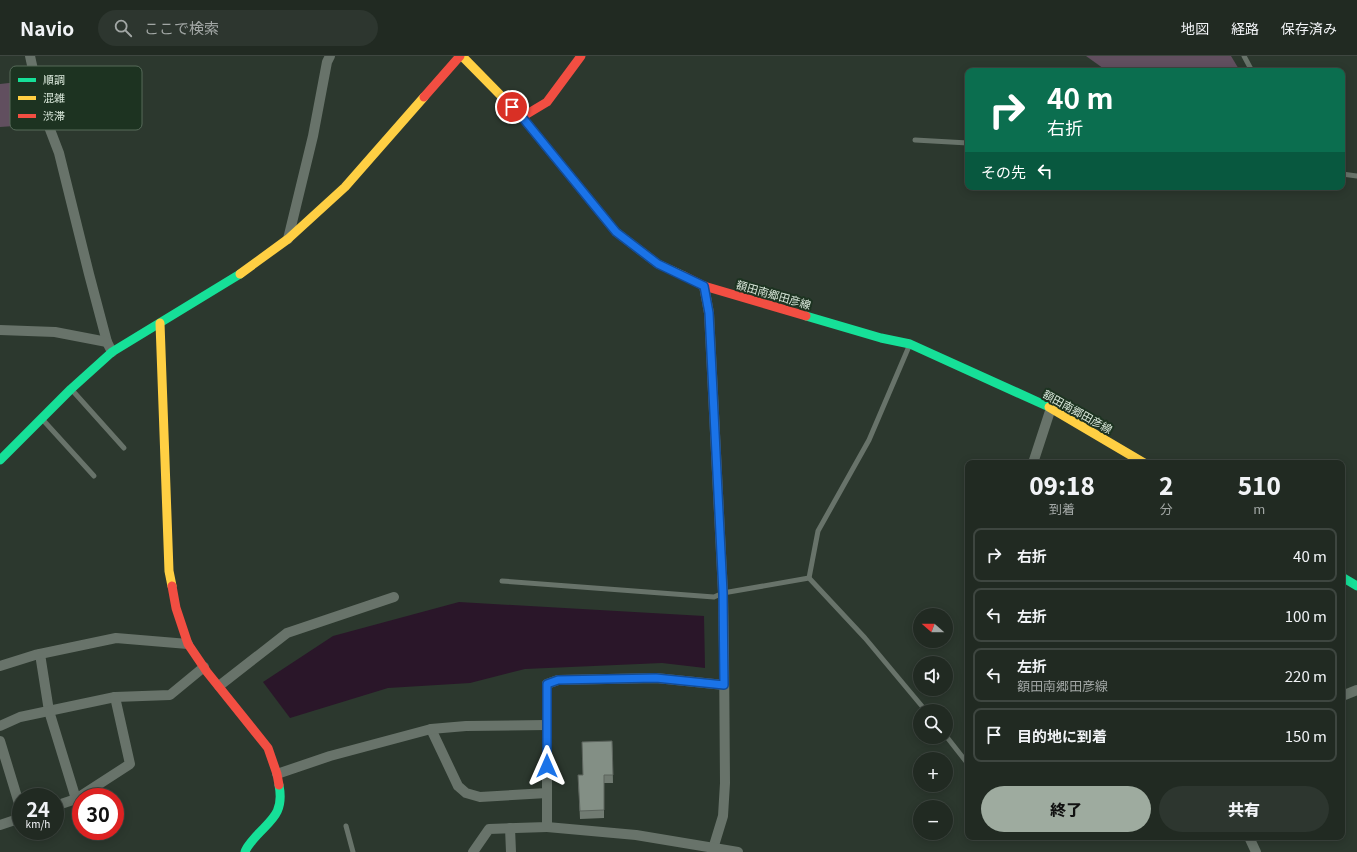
<!DOCTYPE html>
<html lang="ja">
<head>
<meta charset="utf-8">
<style>
	body { margin:0; font-family:Georgia,"Noto Sans JP",serif; background:#2d362f; color:#f1f3f6; height:100vh; display:flex; flex-direction:column; font-size:15px; white-space:nowrap }
	* { box-sizing:border-box; margin:0 }
	p { font-size:13px; color:#a2a7a5 }
	.icon { flex:none; width:22px; height:22px; fill:none; stroke:currentColor; stroke-width:2; stroke-linecap:round; stroke-linejoin:round }
	.map { position:relative; flex:1; overflow:hidden }
	.drawer { position:absolute; left:965px; top:404px; width:380px; height:380px; display:flex; flex-direction:column; background:#212a22; border-radius:8px; box-shadow:0 2px 10px #0003,0 0 0 1px #3e4640 }
	.drawer>* { flex:none }
	.guide { position:absolute; left:965px; top:12px; width:380px; height:122px; border-radius:8px; box-shadow:0 2px 10px #0003,0 0 0 1px #3e4640; background:#0b6e4f; color:#fff; overflow:hidden }
	.needle { width:26px; rotate:290deg }
	.controls { position:absolute; left:913px; top:552px; display:grid; gap:8px }
	.controls a { display:grid; place-items:center; width:40px; height:40px; border-radius:50%; background:#212a22; box-shadow:0 2px 10px #0003,0 0 0 1px #3e4640; font-size:20px }
	.speed { position:absolute; left:12px; top:732px; display:flex; gap:8px; font-size:20px; font-weight:700; text-align:center }
	.speed>* { display:grid; place-content:center; width:52px; height:52px; border-radius:50%; background:#212a22; box-shadow:0 2px 10px #0003,0 0 0 1px #3e4640; line-height:1 }
	.speed small { font-size:10px; font-weight:400 }
	.speed .limit { border:6px solid #d22; background:#fff; color:#111 }
	.pin { position:absolute; display:grid; place-items:center; width:34px; height:34px; color:#fff; margin:-17px; border:2px solid #fff; border-radius:50%; box-shadow:0 1px 4px #0007 }
	.me { position:absolute; width:44px; margin:-22px; rotate:0deg; stroke-linejoin:round; filter:drop-shadow(0 0 3px #0008) }
	.turn { display:flex; align-items:center; gap:14px; height:84px; padding:0 16px; font-size:18px }
	.turn .icon { width:52px; height:52px; stroke-width:2.5 }
	.turn b { display:block; font-size:28px; line-height:34px }
	.then { display:flex; align-items:center; height:38px; padding:0 16px; background:#0003; gap:8px; font-size:15px }
	.eta { display:flex; justify-content:space-evenly; align-items:center; height:68px; text-align:center }
	.eta b { font-size:24px; font-weight:800; line-height:28px }
	.button { display:flex; gap:8px; margin-top:auto; padding:8px 16px }
	.button a { flex:1; height:46px; border-radius:24px; background:#9eab9f; color:#111; font-size:16px; font-weight:800; line-height:46px; text-align:center }
	.button a+a { background:#2d362f; color:#f1f3f6 }
	ul { padding:0; list-style:none }
	li { display:flex; align-items:center; gap:12px; height:54px; margin:0 8px 6px; padding:0 8px; border:2px solid #3e4640; border-radius:8px }
	li div { flex:1 }
	li b { display:block; font-size:15px }
	li em { font-style:normal }
	header { display:flex; align-items:center; gap:24px; box-sizing:border-box; height:56px; padding:0 20px; background:#212a22; border-bottom:1px solid #3e4640 }
	header strong { font-size:19px }
	nav { display:flex; gap:22px; margin-inline-start:auto; font-size:14px }
	.search { width:280px; height:36px; background:#2d362f; display:flex; align-items:center; gap:10px; box-sizing:border-box; padding:0 14px; border-radius:22px; color:#a2a7a5; font-size:15px }
	.map>svg:first-child { display:block }
	.green { fill:#614f5f }
	.water { fill:#2a1629 }
	.lines { fill:none; stroke-linecap:round; stroke-linejoin:round }
	.lane { stroke:#68736a; stroke-width:5 }
	.street { stroke:#68736a; stroke-width:10 }
	.fast { stroke:#16e098; stroke-width:9 }
	.slow { stroke:#ffcf43; stroke-width:9 }
	.jam { stroke:#f24e42; stroke-width:9 }
	.wall { fill:#717b72 }
	.building { fill:#838f85; stroke:#5c645d }
	.route-casing { stroke:#114b97; stroke-width:10 }
	.route { stroke:#1a73e8; stroke-width:7 }
	.labels { text-anchor:middle; dominant-baseline:central; stroke-width:4; stroke-linejoin:round; paint-order:stroke }
	.street-label { font-size:11px; fill:#dbe9dc; stroke:#1d3321 }
	.key { fill:#1d3321; stroke:#566a59; stroke-width:1 }
	.key-label { font-size:11px; fill:#dbe9dc }
</style>
</head>
<body>
<header>
<strong>Navio</strong>
<div class="search"><svg class="icon" aria-label="search" viewBox="0 0 24 24"><circle cx="10" cy="10" r="6"/><path d="M15 15l6 6"/></svg>ここで検索</div>
<nav><a>地図</a><a>経路</a><a>保存済み</a></nav>
</header>
<div class="map">
<svg width="1357" height="796" viewBox="0 0 1357 796">
	<rect width="100%" height="100%" fill="#2c382e"/>
	<g class="green">
		<path d="M1086 0H1231L1240 15H1107Z"/>
		<path d="M18 26 14 70 0 71V28Z"/>
	</g>
	<path class="water" d="M459 546 704 560 705 612 662 607 525 613 470 627 388 632 290 662 263 626 333 580Z"/>
	<g class="lines">
		<g class="lane">
			<path d="M1244 0 1252 15"/>
			<path d="M915 84 968 87"/>
			<path d="M1342 118 1357 120"/>
			<path d="M72 334 124 392"/>
			<path d="M43 364 94 420"/>
			<path d="M809 522 818 475 869 384 910 288"/>
			<path d="M502 525 714 541 723 537 809 522 865 582 926 655"/>
			<path d="M946 680 968 708"/>
			<path d="M346 770 353 796"/>
		</g>
		<g class="street">
			<path d="M30 0 41 50 59 97 89 218 107 286 112 296"/>
			<path d="M288 183 313 80 327 6 330 0"/>
			<path d="M704 230 709 257 723 537 724 596 725 727 723 760 712 796"/>
			<path d="M0 274 55 276 107 286"/>
			<path d="M1033 407 1051 352"/>
			<path d="M40 598 49 655 76 743"/>
			<path d="M0 610 35 599 116 582 188 588"/>
			<path d="M219 630 287 577 394 541"/>
			<path d="M1342 640 1357 634"/>
			<path d="M0 670 20 661 115 641 170 639 204 611"/>
			<path d="M431 673 458 730 466 737 480 741 547 737"/>
			<path d="M0 685 21 754"/>
			<path d="M277 718 330 700 431 673 466 670 547 669"/>
			<path d="M55 750 76 743 130 708 115 641"/>
			<path d="M0 769 21 762"/>
			<path d="M547 771 636 779 738 796"/>
			<path d="M510 772 511 796"/>
			<path d="M1249 781 1256 796"/>
			<path d="M473 796 489 773 547 771V628L558 624 656 622 724 629"/>
		</g>
		<g class="fast">
			<path d="M806 260 881 282 910 288 1049 351"/>
			<path d="M0 404 71 333 112 296 240 218"/>
			<path d="M1342 521 1357 530"/>
			<path d="M245 796C246 792 249 789 252 785 268 765 285 760 279 729"/>
		</g>
		<g class="slow">
			<path d="M462 0 522 61 616 176 658 208 684 220"/>
			<path d="M240 218 288 183 345 131 424 41"/>
			<path d="M160 267 169 515 172 530"/>
			<path d="M1049 351 1144 407"/>
		</g>
		<g class="jam">
			<path d="M424 41 460 0"/>
			<path d="M522 61 547 46 581 0"/>
			<path d="M684 220 704 230 806 260"/>
			<path d="M172 530 176 552 188 588 207 616 268 692 277 718 279 729"/>
		</g>
	</g>
	<path class="wall" d="M612 685 613 727H604V762L580 763 578 719H583Z"/>
	<path class="building" d="M612 685 613 719H604V754L580 755 578 719H583L582 686Z"/>
	<g class="lines">
		<g class="route-casing">
			<path id="route" d="M512 51 522 61 616 176 658 208 704 230 709 257 723 537 724 629 656 622 558 624 547 628V710"/>
		</g>
		<use href="#route" class="route"/>
	</g>
	<g class="labels">
		<g class="street-label">
			<text transform="translate(774 238) rotate(16)">額田南郷田彦線</text>
			<text transform="translate(1078 355) rotate(29)">額田南郷田彦線</text>
		</g>
	</g>
	<rect x="10" y="10" width="132" height="64" rx="6" class="key"/>
	<rect x="18" y="22" width="18" height="4" fill="#16e098"/>
	<rect x="18" y="40" width="18" height="4" fill="#ffcf43"/>
	<rect x="18" y="58" width="18" height="4" fill="#f24e42"/>
	<g class="key-label">
		<text x="43" y="28">順調</text>
		<text x="43" y="46">混雑</text>
		<text x="43" y="64">渋滞</text>
	</g>
</svg>
<div class="controls">
<a><svg class="needle" viewBox="-14 -14 28 28"><path d="M0-13l5 13h-10z" fill="#e53935"/><path d="M0 13l5-13h-10z" fill="#a2a7a5"/></svg></a>
<a><svg class="icon" aria-label="sound" viewBox="0 0 24 24"><path d="M4 9h4l5-4v14l-5-4H4zM17 9q2 3 0 6"/></svg></a>
<a><svg class="icon" aria-label="search" viewBox="0 0 24 24"><circle cx="10" cy="10" r="6"/><path d="M15 15l6 6"/></svg></a>
<a>+</a>
<a>−</a>
</div>
<div class="speed"><div>24<small>km/h</small></div><div class="limit">30</div></div>
<div class="pin" style="left:512px;top:51px;background:#d93025"><svg class="icon" aria-label="arrive" viewBox="0 0 24 24"><path d="M6 21V4h12l-3 4 3 4H6"/></svg></div>
<svg class="me" style="left:547px;top:710px" viewBox="-20 -20 40 40"><path d="M0-17L14 15 0 8-14 15z" fill="#1a73e8" stroke="#fff" stroke-width="4"/></svg>
<div class="guide">
<div class="turn"><svg class="icon" aria-label="right" viewBox="0 0 24 24"><path d="M7 20v-9h11M14 6l5 5-5 5"/></svg><div><b>40 m</b>右折</div></div>
<div class="then">その先<svg class="icon" aria-label="left" viewBox="0 0 24 24"><path d="M17 20v-9H6M10 6l-5 5 5 5"/></svg></div>
</div>
<section class="drawer">
<div class="eta">
<div><b>09:18</b><p>到着</p></div>
<div><b>2</b><p>分</p></div>
<div><b>510</b><p>m</p></div>
</div>
<ul>
<li><svg class="icon" aria-label="right" viewBox="0 0 24 24"><path d="M7 20v-9h11M14 6l5 5-5 5"/></svg><div><b>右折</b></div><em>40 m</em></li>
<li><svg class="icon" aria-label="left" viewBox="0 0 24 24"><path d="M17 20v-9H6M10 6l-5 5 5 5"/></svg><div><b>左折</b></div><em>100 m</em></li>
<li><svg class="icon" aria-label="left" viewBox="0 0 24 24"><path d="M17 20v-9H6M10 6l-5 5 5 5"/></svg><div><b>左折</b><p>額田南郷田彦線</p></div><em>220 m</em></li>
<li><svg class="icon" aria-label="arrive" viewBox="0 0 24 24"><path d="M6 21V4h12l-3 4 3 4H6"/></svg><div><b>目的地に到着</b></div><em>150 m</em></li>
</ul>
<div class="button"><a>終了</a><a>共有</a></div>
</section>
</div>
</body>
</html>
